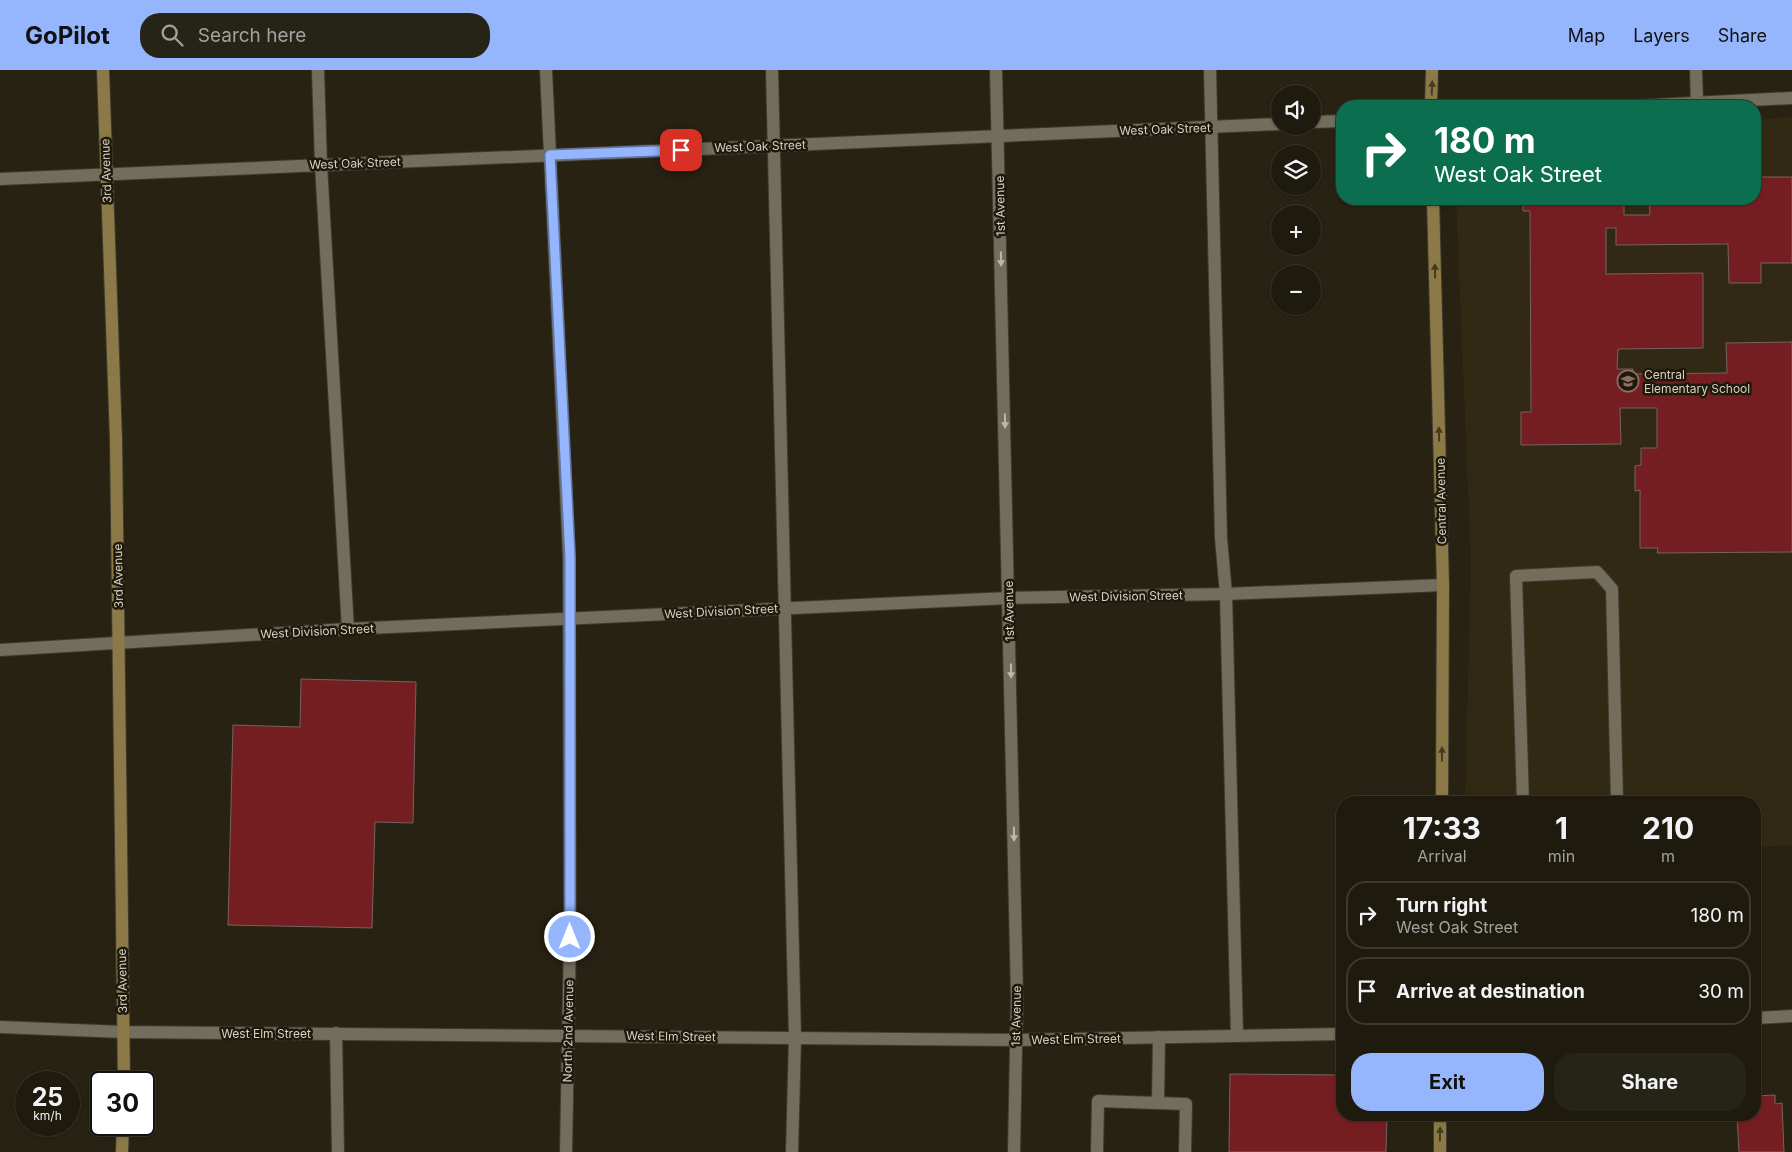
<!DOCTYPE html>
<html lang="en">
<head>
<meta charset="utf-8">
<style>
	body { margin:0; font-family:Inter,sans-serif; background:#262317; color:#f1f3f6; height:100vh; display:flex; flex-direction:column; font-size:19px; white-space:nowrap }
	* { box-sizing:border-box; margin:0 }
	p { font-size:16px; color:#a1a19e }
	.icon { flex:none; width:28px; height:28px; fill:none; stroke:currentColor; stroke-width:2; stroke-linecap:round; stroke-linejoin:round }
	.map { position:relative; flex:1; overflow:hidden }
	.drawer { position:absolute; left:1336px; top:726px; width:425px; height:325px; display:flex; flex-direction:column; background:#1e1a0e; border-radius:20px; box-shadow:0 1px 4px #0004,0 0 0 1px #3c382e }
	.drawer>* { flex:none }
	.top-card { position:absolute; left:1336px; top:30px; width:425px; height:105px; border-radius:20px; box-shadow:0 1px 4px #0004,0 0 0 1px #3c382e; background:#0b6e4f; color:#fff; overflow:hidden }
	.fabs { position:absolute; left:1271px; top:15px; display:grid; gap:10px }
	.fabs a { display:grid; place-items:center; width:50px; height:50px; border-radius:50%; background:#1e1a0e; box-shadow:0 1px 4px #0004,0 0 0 1px #3c382e; font-size:25px }
	.speed { position:absolute; left:15px; top:1001px; display:flex; gap:10px; font-size:25px; font-weight:700; text-align:center }
	.speed>* { display:grid; place-content:center; width:65px; height:65px; border-radius:50%; background:#1e1a0e; box-shadow:0 1px 4px #0004,0 0 0 1px #3c382e; line-height:1 }
	.speed small { font-size:12px; font-weight:400 }
	.speed .limit { border:2px solid #111; border-radius:8px; background:#fff; color:#111 }
	.pin { position:absolute; display:grid; place-items:center; width:42px; height:42px; color:#fff; margin:-21px; border-radius:10px; box-shadow:0 2px 8px #0006 }
	.me { position:absolute; width:55px; margin:-28px; rotate:0deg; stroke-linejoin:round; filter:drop-shadow(0 0 4px #0008) }
	.turn { display:flex; align-items:center; gap:18px; height:105px; padding:0 15px; font-size:22px }
	.turn .icon { width:65px; height:65px; stroke-width:2.5 }
	.turn b { display:block; font-size:35px; line-height:42px }
	.eta { display:flex; justify-content:space-evenly; align-items:center; height:85px; text-align:center }
	.eta b { font-size:30px; font-weight:700; line-height:35px }
	.action { display:flex; gap:10px; margin-top:auto; padding:10px 15px }
	.action a { flex:1; height:58px; border-radius:20px; background:#95b6fd; color:#111; font-size:20px; font-weight:700; line-height:58px; text-align:center }
	.action a+a { background:#262317; color:#f1f3f6 }
	ul { padding:0; list-style:none }
	li { display:flex; align-items:center; gap:15px; height:68px; margin:0 10px 8px; padding:0 5px; border:2px solid #3c382e; border-radius:20px }
	li div { flex:1 }
	li b { display:block; font-size:19px }
	li em { font-style:normal }
	header { display:flex; align-items:center; gap:30px; box-sizing:border-box; height:70px; padding:0 25px; background:#95b6fd; color:#111 }
	header strong { font-size:24px }
	nav { display:flex; gap:28px; margin-inline-start:auto; font-size:18px }
	.search { width:350px; height:45px; background:#262317; display:flex; align-items:center; gap:12px; box-sizing:border-box; padding:0 18px; border-radius:20px; color:#a1a19e; font-size:19px }
	.map>svg:first-child { display:block }
	.built { fill:#312913 }
	.building { fill:#751e22; stroke:#776261 }
	.lines { fill:none; stroke-linecap:round; stroke-linejoin:round }
	.lane-casing { stroke:#403b31; stroke-width:14 }
	.street-casing { stroke:#403b31; stroke-width:14 }
	.secondary-casing { stroke:#403b31; stroke-width:14 }
	.lane { stroke:#736d5b; stroke-width:12 }
	.street { stroke:#736d5b; stroke-width:12 }
	.secondary { stroke:#8b7a48; stroke-width:12 }
	.oneway { fill:#453b20 }
	.oneway2 { fill:#bcb8ad }
	.route-casing { stroke:#6176a4; stroke-width:12 }
	.route { stroke:#95b6fd; stroke-width:9 }
	.labels { text-anchor:middle; dominant-baseline:central; stroke-width:5; stroke-linejoin:round; paint-order:stroke }
	.street-label { font-size:12px; fill:#d5d1c8; stroke:#1f190a }
	.poi-label { font-size:12px; fill:#d5d1c8; stroke:#1f190a; text-anchor:start }
</style>
</head>
<body>
<header>
<strong>GoPilot</strong>
<div class="search"><svg class="icon" aria-label="search" viewBox="0 0 24 24"><circle cx="10" cy="10" r="6"/><path d="M15 15l6 6"/></svg>Search here</div>
<nav><a>Map</a><a>Layers</a><a>Share</a></nav>
</header>
<div class="map">
<svg width="1792" height="1082" viewBox="0 0 1792 1082">
	<rect width="100%" height="100%" fill="#282213"/>
	<path class="built" d="M1792 47V775L1755 777V732H1465L1471 494 1456 129H1755V49Z"/>
	<g class="building">
		<path d="M1755 107H1792V193H1761V213H1729L1728 174 1616 175V158H1606V204L1703 203V278L1618 279 1617 299H1633V304L1727 303 1726 273 1792 272V482L1657 483 1658 478H1640V420L1635 421V396L1641 395V378H1657V338H1620L1621 374 1521 375V342H1531L1530 141H1523V129H1624V145H1650L1649 129H1755Z"/>
		<path d="M301 609 416 612 413 753 375 752 372 858 228 855 233 655 300 657Z"/>
		<path d="M1230 1004 1342 1005V1045H1387L1386 1082H1229Z"/>
		<path d="M1775 1025V1034L1782 1033 1784 1082H1739L1737 1045H1755V1026Z"/>
	</g>
	<g class="lines">
		<g class="lane-casing">
			<g id="lane">
				<path d="M318 0 321 95 348 559"/>
				<path d="M772 0 795 968 792 1082"/>
				<path d="M1210 0 1221 468 1226 524 1237 966"/>
				<path d="M1696 0 1697 33"/>
				<path d="M1523 732 1516 506 1597 502 1612 519 1617 732"/>
				<path d="M336 963 338 1082"/>
				<path d="M1158 1033 1159 967"/>
				<path d="M1097 1082 1098 1031 1186 1034 1185 1082"/>
			</g>
		</g>
		<g class="street-casing">
			<g id="street">
				<path d="M546 0 569 487 570 867 566 1082"/>
				<path d="M996 0 1017 926 1014 1082"/>
				<path d="M1635 36 1792 28"/>
				<path d="M1312 52 1342 51"/>
				<path d="M0 109 1280 54"/>
				<path d="M0 580 348 559 1009 528 1226 524 1443 515"/>
				<path d="M1755 948 1792 946"/>
				<path d="M0 957 123 962 1016 970 1342 964"/>
			</g>
		</g>
		<g class="secondary-casing">
			<g id="secondary">
				<path d="M103 0 116 370 124 1012"/>
				<path d="M1431 36 1432 0"/>
				<path d="M1433 129 1443 515 1442 732"/>
				<path d="M122 1082 123 1055"/>
				<path d="M1440 1082V1045"/>
			</g>
		</g>
		<use href="#lane" class="lane"/>
		<use href="#street" class="street"/>
		<use href="#secondary" class="secondary"/>
	</g>
	<defs><path id="oneway-solid" d="M-6-.8H1V-3.2L6.5 0L1 3.2V.8H-6Z" transform="scale(1.25)"/></defs>
	<g class="oneway">
		<use href="#oneway-solid" transform="translate(1432 18) rotate(-88)"/>
		<use href="#oneway-solid" transform="translate(1435 201) rotate(-91)"/>
		<use href="#oneway-solid" transform="translate(1439 364) rotate(-91)"/>
		<use href="#oneway-solid" transform="translate(1442 684) rotate(-90)"/>
		<use href="#oneway-solid" transform="translate(1440 1064) rotate(-89)"/>
	</g>
	<g class="oneway2">
		<use href="#oneway-solid" transform="translate(1001 189) rotate(89)"/>
		<use href="#oneway-solid" transform="translate(1005 351) rotate(89)"/>
		<use href="#oneway-solid" transform="translate(1011 601) rotate(89)"/>
		<use href="#oneway-solid" transform="translate(1014 764) rotate(89)"/>
	</g>
	<g class="lines">
		<g class="route-casing">
			<path id="route" d="M570 867V487L550 85 681 80"/>
		</g>
		<use href="#route" class="route"/>
	</g>
	<defs>
		<g id="school-ring" transform="scale(1.125)"><circle r="9.5" fill="#1f190a" stroke="#8d6e63" stroke-width="1.5"/><path d="M0-5L7-2L0 1L-7-2ZM-4 1L0 2.5L4 1V4Q0 6-4 4Z" fill="#8d6e63"/></g>
	</defs>
	<g fill-rule="evenodd">
		<use href="#school-ring" x="1628" y="311"/>
	</g>
	<g class="labels">
		<g class="street-label">
			<text transform="translate(1165 59) rotate(-2)">West Oak Street</text>
			<text transform="translate(760 76) rotate(-2)">West Oak Street</text>
			<text transform="translate(355 93) rotate(-2)">West Oak Street</text>
			<text transform="translate(106 101) rotate(-92)">3rd Avenue</text>
			<text transform="translate(1000 136) rotate(-91)">1st Avenue</text>
			<text transform="translate(1441 431) rotate(-91)">Central Avenue</text>
			<text transform="translate(118 506) rotate(-91)">3rd Avenue</text>
			<text transform="translate(1126 526) rotate(-1)">West Division Street</text>
			<text transform="translate(721 541) rotate(-3)">West Division Street</text>
			<text transform="translate(1009 541) rotate(-91)">1st Avenue</text>
			<text transform="translate(317 561) rotate(-3)">West Division Street</text>
			<text transform="translate(122 911) rotate(-91)">3rd Avenue</text>
			<text transform="translate(1016 946) rotate(-89)">1st Avenue</text>
			<text transform="translate(568 961) rotate(-89)">North 2nd Avenue</text>
			<text x="266" y="963">West Elm Street</text>
			<text transform="translate(671 966) rotate(1)">West Elm Street</text>
			<text transform="translate(1076 969) rotate(-1)">West Elm Street</text>
		</g>
		<g class="poi-label">
			<text x="1644" y="304">Central<tspan x="1644" dy="14">Elementary School</tspan></text>
		</g>
	</g>
</svg>
<div class="fabs">
<a><svg class="icon" aria-label="sound" viewBox="0 0 24 24"><path d="M4 9h4l5-4v14l-5-4H4zM17 9q2 3 0 6"/></svg></a>
<a><svg class="icon" aria-label="layers" viewBox="0 0 24 24"><path d="M12 4l9 5-9 5-9-5zM3 14l9 5 9-5"/></svg></a>
<a>+</a>
<a>−</a>
</div>
<div class="speed"><div>25<small>km/h</small></div><div class="limit">30</div></div>
<div class="pin" style="left:681px;top:80px;background:#d93025"><svg class="icon" aria-label="arrive" viewBox="0 0 24 24"><path d="M6 21V4h12l-3 4 3 4H6"/></svg></div>
<svg class="me" style="left:570px;top:867px" viewBox="-20 -20 40 40"><circle r="17" fill="#95b6fd" stroke="#fff" stroke-width="3"/><path d="M0-11L8 9 0 5-8 9z" fill="#fff"/></svg>
<div class="top-card">
<div class="turn"><svg class="icon" aria-label="right" viewBox="0 0 24 24"><path d="M7 20v-9h11M14 6l5 5-5 5"/></svg><div><b>180 m</b>West Oak Street</div></div>
</div>
<section class="drawer">
<div class="eta">
<div><b>17:33</b><p>Arrival</p></div>
<div><b>1</b><p>min</p></div>
<div><b>210</b><p>m</p></div>
</div>
<ul>
<li><svg class="icon" aria-label="right" viewBox="0 0 24 24"><path d="M7 20v-9h11M14 6l5 5-5 5"/></svg><div><b>Turn right</b><p>West Oak Street</p></div><em>180 m</em></li>
<li><svg class="icon" aria-label="arrive" viewBox="0 0 24 24"><path d="M6 21V4h12l-3 4 3 4H6"/></svg><div><b>Arrive at destination</b></div><em>30 m</em></li>
</ul>
<div class="action"><a>Exit</a><a>Share</a></div>
</section>
</div>
</body>
</html>
